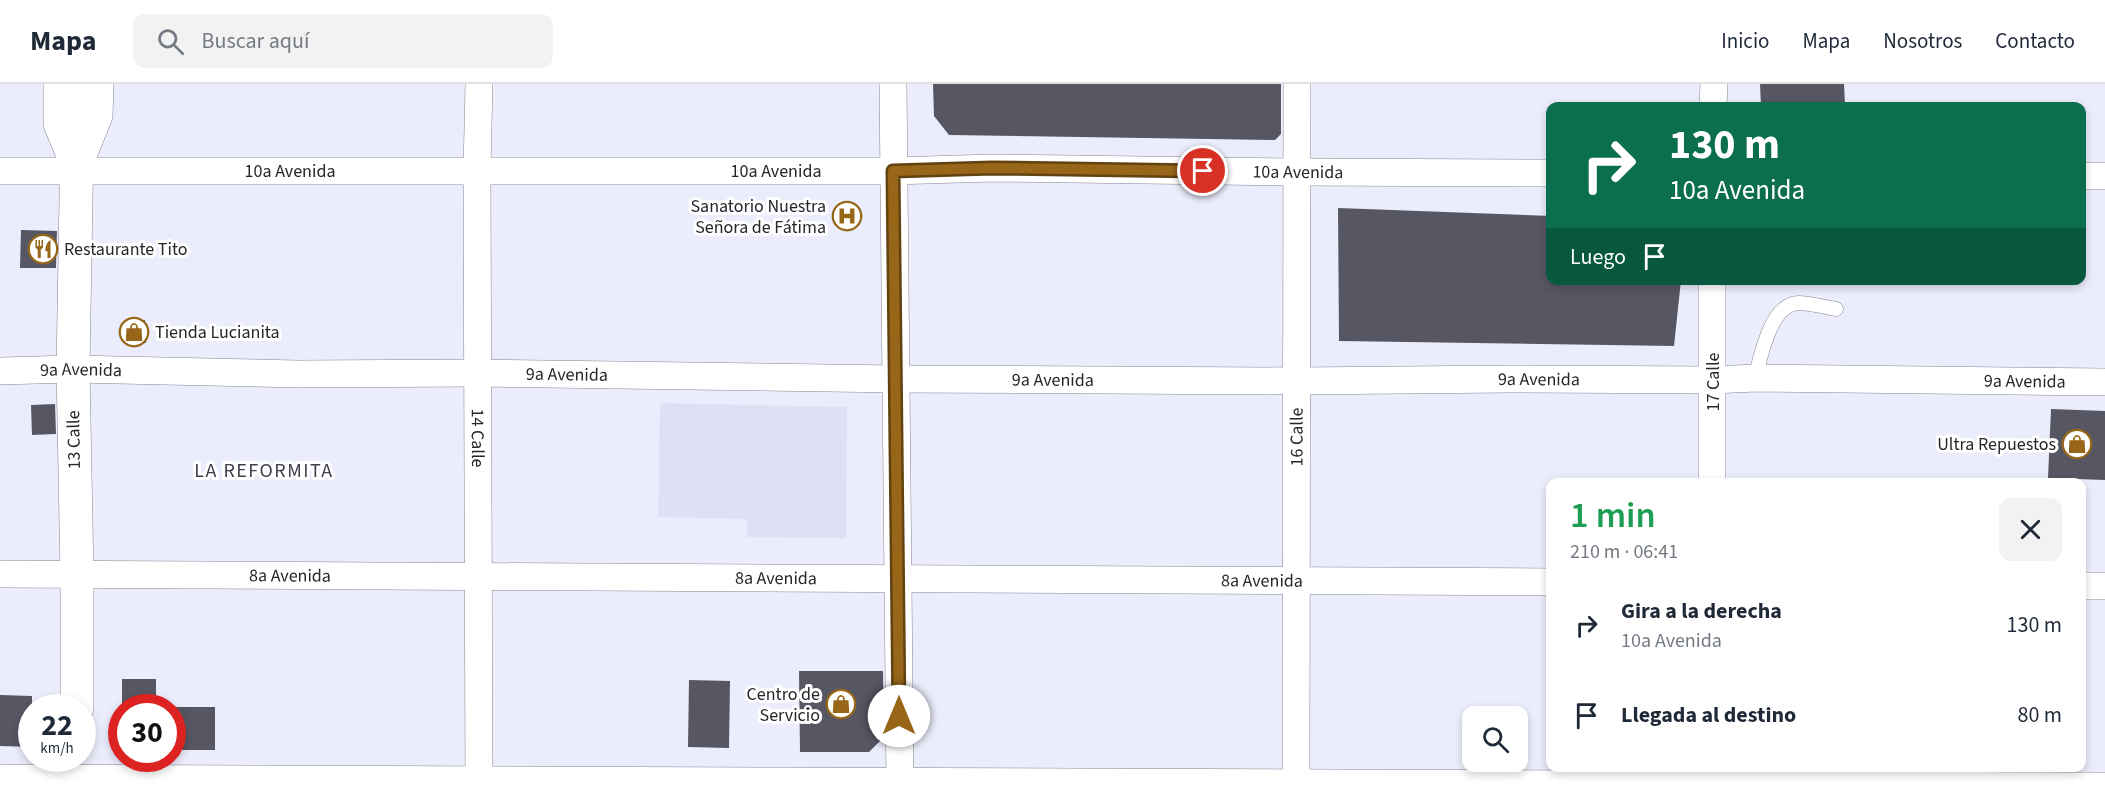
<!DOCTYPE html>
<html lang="es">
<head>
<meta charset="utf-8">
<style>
	body { margin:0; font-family:"Source Sans 3",sans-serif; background:#f2f2f3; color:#1f2937; height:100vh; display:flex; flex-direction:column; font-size:22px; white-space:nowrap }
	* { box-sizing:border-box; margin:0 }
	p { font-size:20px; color:#747a83 }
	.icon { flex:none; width:33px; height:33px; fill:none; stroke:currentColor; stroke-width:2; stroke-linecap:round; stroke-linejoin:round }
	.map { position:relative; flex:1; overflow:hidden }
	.panel { position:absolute; left:1546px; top:394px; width:540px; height:294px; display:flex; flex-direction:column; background:#fff; border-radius:12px; box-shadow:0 3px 9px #0003 }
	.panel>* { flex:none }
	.hud { position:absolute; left:1546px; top:18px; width:540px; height:183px; border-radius:12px; box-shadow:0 3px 9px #0003; background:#0b6e4f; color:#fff; overflow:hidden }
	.tools { position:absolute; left:1462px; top:622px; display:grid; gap:12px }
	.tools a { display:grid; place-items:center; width:66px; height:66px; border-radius:12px; background:#fff; box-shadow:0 3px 9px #0003; font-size:30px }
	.speed { position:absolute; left:18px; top:610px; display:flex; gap:12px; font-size:30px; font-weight:700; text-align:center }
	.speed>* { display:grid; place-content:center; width:78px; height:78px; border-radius:50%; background:#fff; box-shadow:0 3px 9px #0003; line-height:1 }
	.speed small { font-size:15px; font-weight:400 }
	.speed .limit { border:9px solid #d22; background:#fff; color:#111 }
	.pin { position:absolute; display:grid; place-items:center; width:51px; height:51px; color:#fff; margin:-26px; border:3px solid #fff; border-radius:50%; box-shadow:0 2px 6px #0007 }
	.me { position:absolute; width:66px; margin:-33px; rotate:0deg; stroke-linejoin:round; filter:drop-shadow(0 0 4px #0008) }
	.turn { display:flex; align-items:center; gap:21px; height:126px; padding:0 24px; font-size:27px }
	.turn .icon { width:78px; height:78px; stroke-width:2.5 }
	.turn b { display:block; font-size:42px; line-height:51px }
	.then { display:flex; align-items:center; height:57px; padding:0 24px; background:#0003; gap:12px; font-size:22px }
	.round { display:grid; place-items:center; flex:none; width:63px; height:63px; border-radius:12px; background:#f2f2f3 }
	.headline { display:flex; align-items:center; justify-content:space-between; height:102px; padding:0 24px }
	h1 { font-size:36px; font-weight:600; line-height:45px; color:#1e9e55 }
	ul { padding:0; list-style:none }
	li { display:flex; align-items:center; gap:18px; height:90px; padding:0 24px }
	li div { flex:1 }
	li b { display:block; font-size:22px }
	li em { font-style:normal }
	header { display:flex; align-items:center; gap:36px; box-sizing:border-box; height:84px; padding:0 30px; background:#fff; border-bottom:2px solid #e0e1e3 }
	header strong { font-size:28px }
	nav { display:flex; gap:33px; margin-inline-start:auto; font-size:21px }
	.search { width:420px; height:54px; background:#f2f2f3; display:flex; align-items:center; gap:15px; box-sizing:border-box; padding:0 21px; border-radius:12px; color:#747a83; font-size:22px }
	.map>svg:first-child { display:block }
	.built { fill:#dfe0f6 }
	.building { fill:#565763 }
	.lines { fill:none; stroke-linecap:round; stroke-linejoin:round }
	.lane-casing { stroke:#858592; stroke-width:15 }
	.street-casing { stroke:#858592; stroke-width:28 }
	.secondary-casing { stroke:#858592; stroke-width:34 }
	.lane { stroke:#fff; stroke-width:14 }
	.street { stroke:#fff; stroke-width:27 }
	.secondary { stroke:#fff; stroke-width:33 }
	.route-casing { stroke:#624210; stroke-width:15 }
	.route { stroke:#976618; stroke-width:10 }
	.labels { text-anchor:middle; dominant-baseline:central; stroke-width:6; stroke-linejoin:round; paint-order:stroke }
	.street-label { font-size:18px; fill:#26262c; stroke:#fff }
	.poi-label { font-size:18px; fill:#26262c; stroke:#fff; text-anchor:end }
	.neighbourhood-label { font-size:20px; letter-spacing:1.5px; fill:#3f3f4b; stroke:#fff }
</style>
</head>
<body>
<header>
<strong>Mapa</strong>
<div class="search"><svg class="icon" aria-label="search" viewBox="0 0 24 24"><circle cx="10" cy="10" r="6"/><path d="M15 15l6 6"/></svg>Buscar aquí</div>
<nav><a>Inicio</a><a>Mapa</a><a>Nosotros</a><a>Contacto</a></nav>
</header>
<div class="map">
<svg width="2105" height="707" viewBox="0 0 2105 707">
	<rect width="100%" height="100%" fill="#ecedfc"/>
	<path class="built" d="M660 319 847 323 846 454 747 453V435L658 433Z"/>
	<g class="building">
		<path d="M933 0H1281V50L1275 56 949 51 934 32Z"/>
		<path d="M1760 0H1844L1845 22H1761Z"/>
		<path d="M1338 124 1551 132V196H1681L1674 262 1339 257Z"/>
		<path d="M21 146 57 147 56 184H20Z"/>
		<path d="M145 236 146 259 124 260 123 238Z"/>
		<path d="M55 320 56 350 32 351 31 321Z"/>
		<path d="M2051 325 2105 327V396L2048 394Z"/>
		<path d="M799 587H883L884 653 869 668H800Z"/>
		<rect x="122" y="595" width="34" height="29"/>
		<path d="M689 596 730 597 729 664 688 663Z"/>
		<path d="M0 611 32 612V663L0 662Z"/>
		<path d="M215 623V666H172V623Z"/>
	</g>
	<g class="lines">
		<g class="lane-casing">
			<path id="lane" d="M1755 294C1761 272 1770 221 1798 219 1810 219 1824 223 1836 225"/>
		</g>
		<g class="street-casing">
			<g id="street">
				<path d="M57 0V40L75 84"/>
				<path id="s1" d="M479 0 477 87 479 707"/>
				<path d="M893 0 900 700"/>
				<path d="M1713 22 1714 0"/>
				<path d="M80 79 99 32 100 0"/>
				<path id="s2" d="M0 87H893L992 84 1297 88 1551 89"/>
				<path d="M2082 92H2105"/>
				<path d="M1712 196V399"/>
				<path id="s3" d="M0 287 73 285 298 290 478 289 896 295 1297 297 1510 295 1713 296 1755 294 2105 298"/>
				<path id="s4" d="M0 490 1551 498"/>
				<path d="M2082 502H2105"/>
				<path id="s5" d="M1296 707 1297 0"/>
			</g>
		</g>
		<g class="secondary-casing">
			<g id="secondary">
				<path d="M77 624V490L73 285 78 0"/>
				<path d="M0 697 2105 705"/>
			</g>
		</g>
		<use href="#lane" class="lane"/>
		<use href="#street" class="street"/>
		<use href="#secondary" class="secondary"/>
	</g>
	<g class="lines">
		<g class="route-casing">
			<path id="route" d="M899 632 893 87 992 84 1203 87"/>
		</g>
		<use href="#route" class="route"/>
	</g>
	<defs>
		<g id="hospital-ring" transform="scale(1.5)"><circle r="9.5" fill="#fff" stroke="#976618" stroke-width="1.5"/><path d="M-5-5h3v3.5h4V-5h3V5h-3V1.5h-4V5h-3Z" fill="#976618"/></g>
		<g id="restaurant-ring" transform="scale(1.5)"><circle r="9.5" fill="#fff" stroke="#976618" stroke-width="1.5"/><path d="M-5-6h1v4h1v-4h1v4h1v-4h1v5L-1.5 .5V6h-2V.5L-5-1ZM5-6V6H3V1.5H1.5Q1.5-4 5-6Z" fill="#976618"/></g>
		<g id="shop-ring" transform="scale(1.5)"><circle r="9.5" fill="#fff" stroke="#976618" stroke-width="1.5"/><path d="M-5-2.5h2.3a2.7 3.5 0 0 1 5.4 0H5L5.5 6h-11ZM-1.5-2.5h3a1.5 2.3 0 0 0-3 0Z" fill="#976618"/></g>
	</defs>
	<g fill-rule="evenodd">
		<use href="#hospital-ring" x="847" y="132"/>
		<use href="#restaurant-ring" x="43" y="165"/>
		<use href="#shop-ring" x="134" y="248"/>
		<use href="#shop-ring" x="2077" y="360"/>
		<use href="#shop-ring" x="841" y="620"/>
	</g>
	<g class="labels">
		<g class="street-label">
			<text stroke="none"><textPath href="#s2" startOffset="776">10a Avenida</textPath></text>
			<text stroke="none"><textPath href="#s2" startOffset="290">10a Avenida</textPath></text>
			<text stroke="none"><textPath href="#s2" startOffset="1298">10a Avenida</textPath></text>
			<text stroke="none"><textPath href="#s3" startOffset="81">9a Avenida</textPath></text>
			<text stroke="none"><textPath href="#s3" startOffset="567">9a Avenida</textPath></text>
			<text stroke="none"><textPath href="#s3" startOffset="1539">9a Avenida</textPath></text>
			<text stroke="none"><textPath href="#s3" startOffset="1053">9a Avenida</textPath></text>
			<text stroke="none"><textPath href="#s3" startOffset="2025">9a Avenida</textPath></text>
			<text transform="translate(1713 298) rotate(-90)">17 Calle</text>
			<text stroke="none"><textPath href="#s1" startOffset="354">14 Calle</textPath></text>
			<text stroke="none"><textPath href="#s5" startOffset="354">16 Calle</textPath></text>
			<text transform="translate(74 356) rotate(-91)">13 Calle</text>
			<text stroke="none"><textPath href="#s4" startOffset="290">8a Avenida</textPath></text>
			<text stroke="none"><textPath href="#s4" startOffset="776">8a Avenida</textPath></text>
			<text stroke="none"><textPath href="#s4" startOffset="1262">8a Avenida</textPath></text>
		</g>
		<g class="poi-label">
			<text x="826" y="122">Sanatorio Nuestra<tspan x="826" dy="21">Señora de Fátima</tspan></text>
			<text x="64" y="165" text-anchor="start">Restaurante Tito</text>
			<text x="155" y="248" text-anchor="start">Tienda Lucianita</text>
			<text x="2056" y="360">Ultra Repuestos</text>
			<text x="820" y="610">Centro de<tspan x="820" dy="21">Servicio</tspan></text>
		</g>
		<g class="neighbourhood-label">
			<text x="264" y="387">LA REFORMITA</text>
		</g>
	</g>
</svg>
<div class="tools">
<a><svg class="icon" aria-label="search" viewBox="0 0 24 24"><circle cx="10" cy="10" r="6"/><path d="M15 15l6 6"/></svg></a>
</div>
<div class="speed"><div>22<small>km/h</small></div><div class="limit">30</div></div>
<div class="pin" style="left:1203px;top:87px;background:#d93025"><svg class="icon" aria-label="arrive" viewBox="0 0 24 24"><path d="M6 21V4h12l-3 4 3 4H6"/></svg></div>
<svg class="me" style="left:899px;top:632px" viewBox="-20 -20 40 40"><circle r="19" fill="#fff"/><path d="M0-13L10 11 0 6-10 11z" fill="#976618"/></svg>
<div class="hud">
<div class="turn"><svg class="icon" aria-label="right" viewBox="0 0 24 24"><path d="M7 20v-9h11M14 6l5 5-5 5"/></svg><div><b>130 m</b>10a Avenida</div></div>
<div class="then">Luego<svg class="icon" aria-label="arrive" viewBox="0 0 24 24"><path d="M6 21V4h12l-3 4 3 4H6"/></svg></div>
</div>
<section class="panel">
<div class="headline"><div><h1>1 min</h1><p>210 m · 06:41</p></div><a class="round"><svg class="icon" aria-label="close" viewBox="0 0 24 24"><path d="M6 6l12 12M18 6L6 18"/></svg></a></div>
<ul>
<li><svg class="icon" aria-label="right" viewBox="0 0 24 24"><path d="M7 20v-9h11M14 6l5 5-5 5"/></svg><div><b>Gira a la derecha</b><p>10a Avenida</p></div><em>130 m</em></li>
<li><svg class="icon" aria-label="arrive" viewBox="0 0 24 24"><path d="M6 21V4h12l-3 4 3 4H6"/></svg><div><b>Llegada al destino</b></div><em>80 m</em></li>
</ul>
</section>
</div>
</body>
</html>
